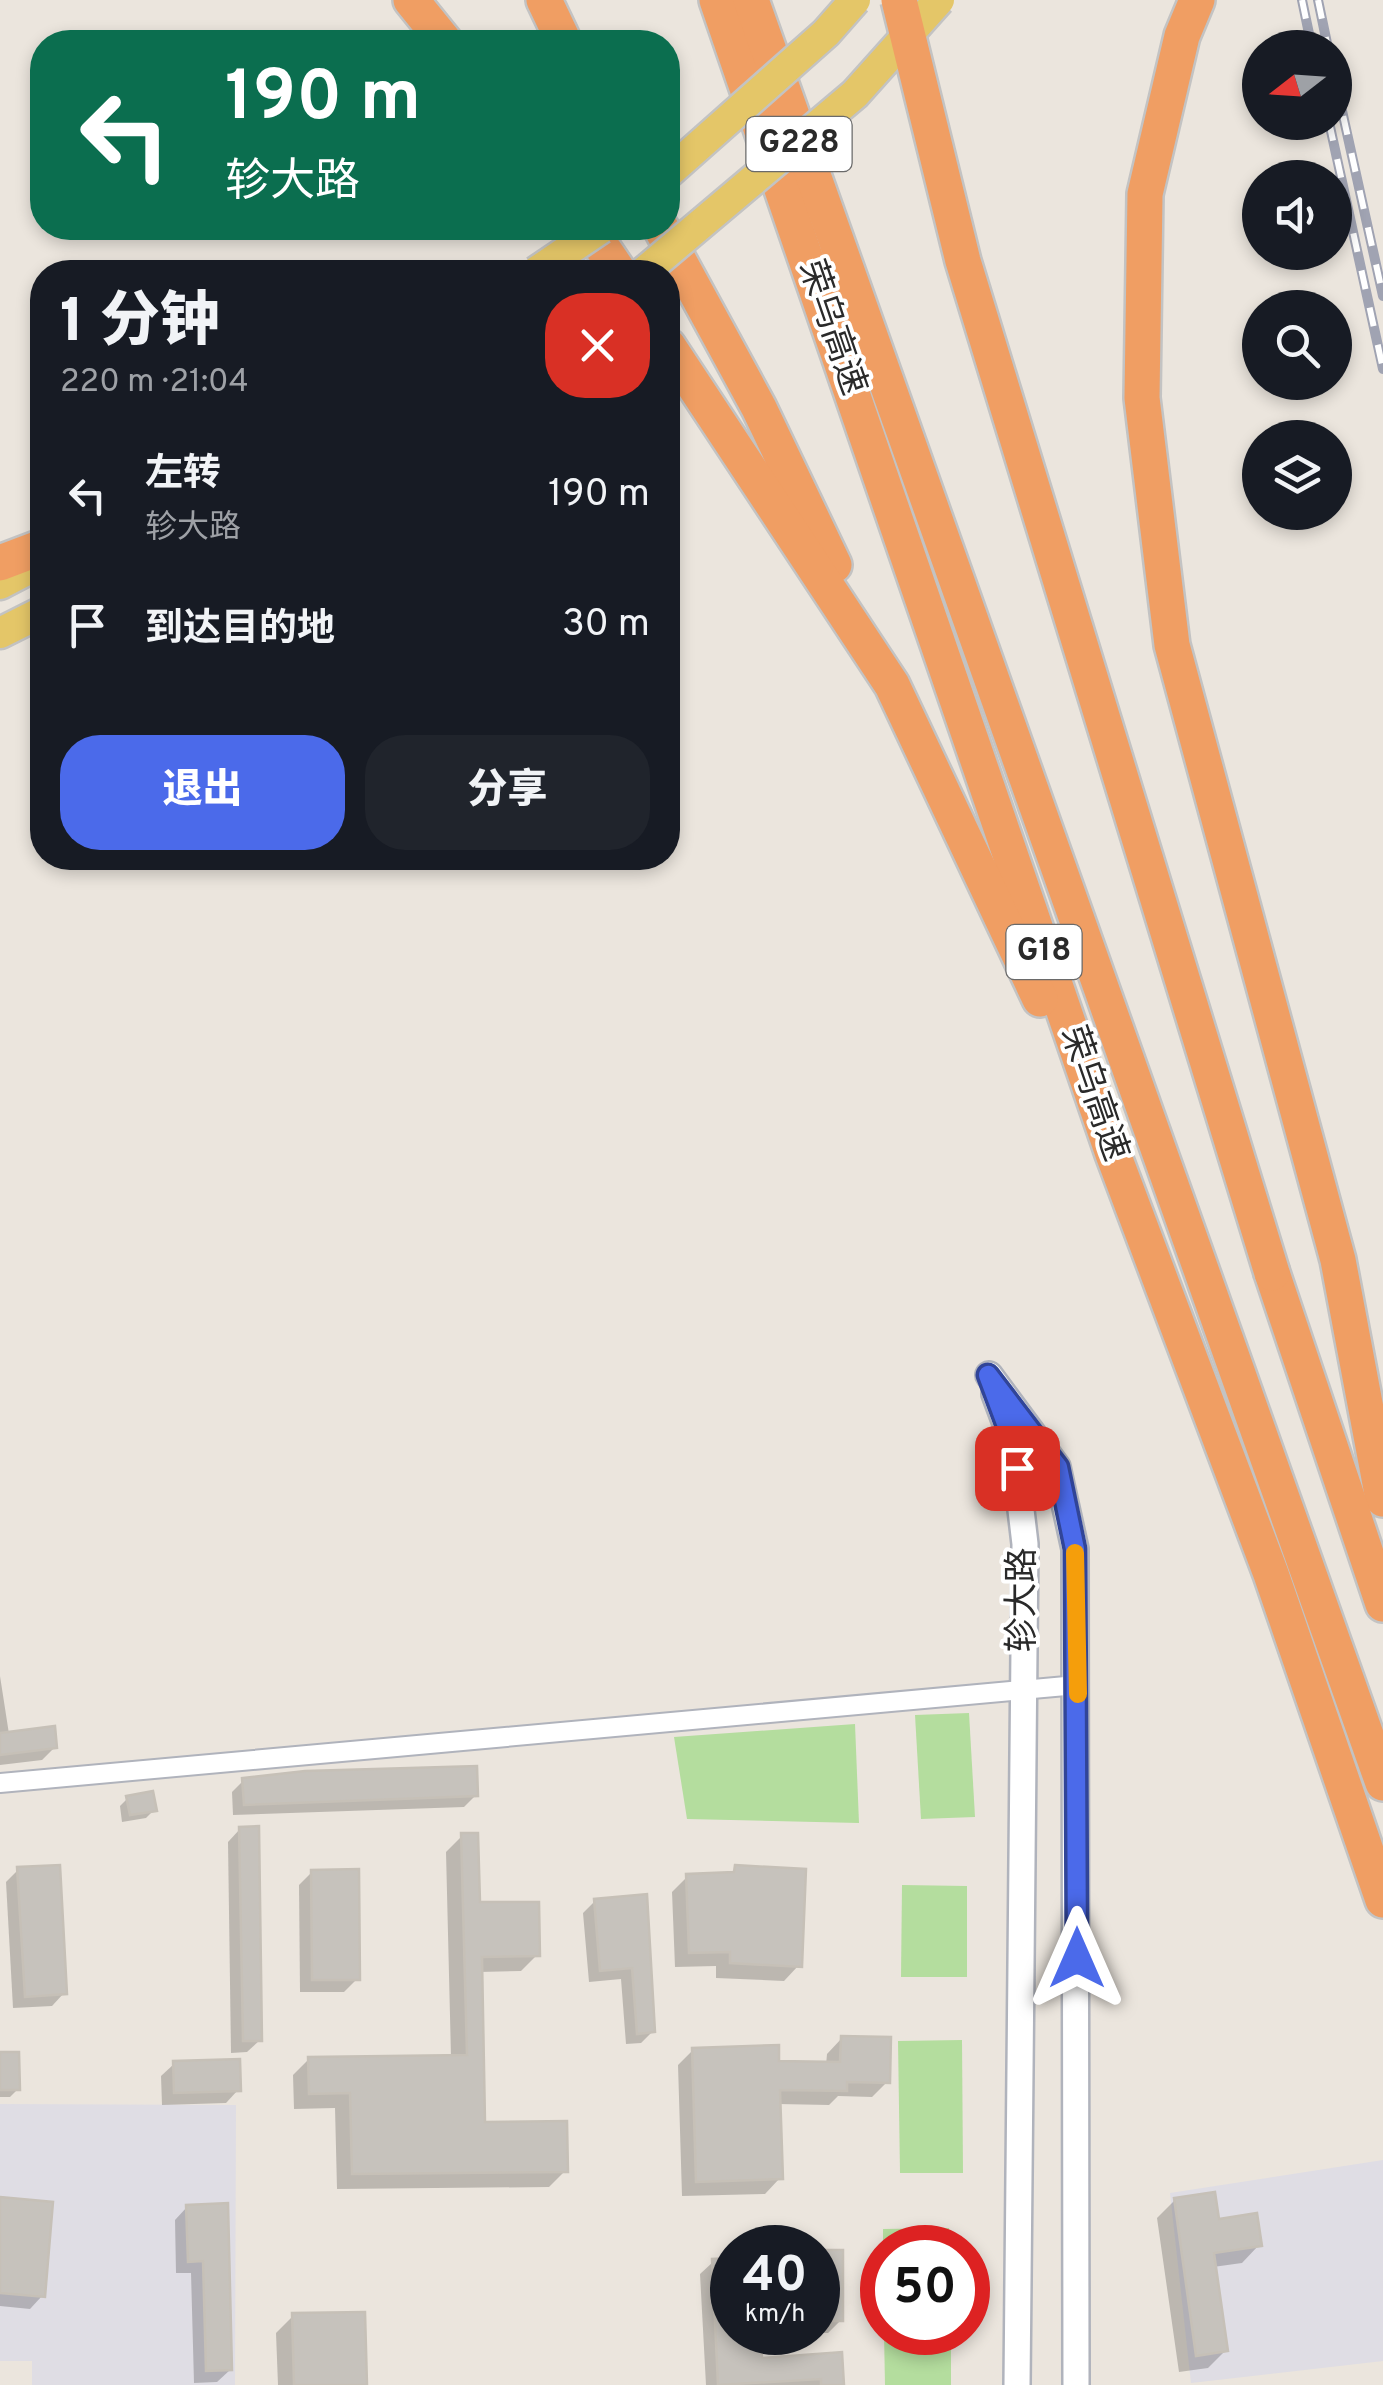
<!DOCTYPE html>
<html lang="zh">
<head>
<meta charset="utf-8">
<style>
	body { margin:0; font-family:Overpass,"Noto Sans SC",sans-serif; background:#20242c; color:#f1f3f6; height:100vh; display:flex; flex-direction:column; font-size:38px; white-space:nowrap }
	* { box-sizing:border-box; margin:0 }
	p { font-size:32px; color:#9ea1a6 }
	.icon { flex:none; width:55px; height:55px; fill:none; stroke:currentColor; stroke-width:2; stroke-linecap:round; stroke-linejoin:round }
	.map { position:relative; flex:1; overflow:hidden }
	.panel { position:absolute; left:30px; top:260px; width:650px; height:610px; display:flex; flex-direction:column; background:#171b24; border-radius:40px; box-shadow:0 5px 15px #0003 }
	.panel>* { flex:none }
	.banner { position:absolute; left:30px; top:30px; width:650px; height:210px; border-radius:40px; box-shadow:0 5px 15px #0003; background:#0b6e4f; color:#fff; overflow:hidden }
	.needle { width:65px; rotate:253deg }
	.buttons { position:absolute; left:1242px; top:30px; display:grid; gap:20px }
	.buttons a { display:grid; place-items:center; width:110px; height:110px; border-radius:50%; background:#171b24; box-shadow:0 5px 15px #0003; font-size:50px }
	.speed { position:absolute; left:710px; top:2225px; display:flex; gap:20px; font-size:50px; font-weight:700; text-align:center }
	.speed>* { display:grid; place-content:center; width:130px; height:130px; border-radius:50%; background:#171b24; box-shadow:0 5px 15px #0003; line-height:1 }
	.speed small { font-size:25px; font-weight:400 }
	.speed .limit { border:15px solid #d22; background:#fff; color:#111 }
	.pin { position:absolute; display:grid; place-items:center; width:85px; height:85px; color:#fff; margin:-42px; border-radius:20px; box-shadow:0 5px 15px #0006 }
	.me { position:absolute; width:110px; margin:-55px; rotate:0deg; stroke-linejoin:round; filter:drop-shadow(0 0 8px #0008) }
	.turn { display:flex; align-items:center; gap:35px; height:210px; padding:0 30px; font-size:45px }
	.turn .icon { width:130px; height:130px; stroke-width:2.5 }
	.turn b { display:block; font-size:70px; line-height:85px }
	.round { display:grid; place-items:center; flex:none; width:105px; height:105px; border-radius:40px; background:#20242c }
	.overview { display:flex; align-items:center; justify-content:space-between; height:170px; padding:0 30px }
	h1 { font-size:60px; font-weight:800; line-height:75px }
	.button { display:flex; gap:20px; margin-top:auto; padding:20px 30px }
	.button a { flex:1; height:115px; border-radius:40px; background:#4b6aea; color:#fff; font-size:40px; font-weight:800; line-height:115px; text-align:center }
	.button a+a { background:#20242c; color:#f1f3f6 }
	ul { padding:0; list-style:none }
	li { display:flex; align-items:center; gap:30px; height:130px; padding:0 30px }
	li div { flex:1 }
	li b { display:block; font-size:38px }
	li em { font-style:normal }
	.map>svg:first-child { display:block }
	.industrial { fill:#dfdde4 }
	.green { fill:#b4dd9e }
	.shadow { fill:#0003 }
	.building { fill:#c6c2bc; stroke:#c6c0b7; stroke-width:2.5 }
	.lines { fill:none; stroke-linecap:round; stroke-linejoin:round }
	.minor-casing { stroke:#b0b3bc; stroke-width:22 }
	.secondary-casing { stroke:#b0b3bc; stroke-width:30 }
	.primary-casing { stroke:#c3c3c3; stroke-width:35 }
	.motorway-casing { stroke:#c3c3c3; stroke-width:40 }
	.minor { stroke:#fff; stroke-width:18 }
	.secondary { stroke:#fff; stroke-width:25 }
	.primary { stroke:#e4c668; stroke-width:30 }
	.motorway { stroke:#f09e63; stroke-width:35 }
	.rail-casing { stroke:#a0a3b2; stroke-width:10 }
	.rail { stroke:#fff; stroke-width:6; stroke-dasharray:19; stroke-linecap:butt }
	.primary-bridge-casing { stroke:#c3c3c3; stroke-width:35; stroke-linecap:butt }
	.motorway-bridge-casing { stroke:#c3c3c3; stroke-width:40; stroke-linecap:butt }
	.primary-bridge { stroke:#e4c668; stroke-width:30 }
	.motorway-bridge { stroke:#f09e63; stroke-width:35 }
	.route-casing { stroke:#314598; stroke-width:25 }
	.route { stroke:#4b6aea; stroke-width:18 }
	.slow { stroke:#f59e0b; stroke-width:18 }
	.labels { text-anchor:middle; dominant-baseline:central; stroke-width:8; stroke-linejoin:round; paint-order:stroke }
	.shield { fill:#fff; stroke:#6a6a6a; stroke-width:2.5 }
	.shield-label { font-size:32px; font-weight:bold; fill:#2a2a2a }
	.street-label { font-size:35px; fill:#2a2a2a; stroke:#fff }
</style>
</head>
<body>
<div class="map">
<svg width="1383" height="2385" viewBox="0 0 1383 2385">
	<rect width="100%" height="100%" fill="#ebe5dd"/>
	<g class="industrial">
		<path d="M0 2104 236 2105 235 2385H32V2361H0Z"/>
		<path d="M1383 2160V2361L1191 2383 1170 2193Z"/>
	</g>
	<g class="green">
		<path d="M969 1713 975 1817 921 1819 915 1715Z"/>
		<path d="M855 1724 859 1823 687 1819 674 1737Z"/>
		<path d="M902 1885 967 1886V1977H901Z"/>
		<path d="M962 2040 963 2173H900L898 2041Z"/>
		<path d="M949 2228 950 2247H883V2229Z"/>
		<path d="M884 2333H951V2385H885Z"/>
	</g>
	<g class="shadow">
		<path d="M0 1676 9 1734 55 1747 42 1760 0 1765Z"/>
		<path d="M244 1780 476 1795 464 1807 233 1815 232 1792Z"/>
		<path d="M128 1798 154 1810 146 1818 122 1822 120 1806Z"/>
		<path d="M240 1829 260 2040 247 2052 231 2053 228 1842Z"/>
		<path d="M462 1836 478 1905 537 1955 521 1971 479 1972 483 2124 565 2171 549 2187 337 2189 335 2108 294 2109 293 2075 309 2059 451 2057 446 1852Z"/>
		<path d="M736 1868 799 1965 784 1981 716 1978V1966L675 1967 672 1892 688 1876 728 1875Z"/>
		<path d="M18 1870 64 1993 52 2006 13 2008 6 1882Z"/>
		<path d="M312 1872 357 1979 344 1992H300L299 1885Z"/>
		<path d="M644 1897 653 2031 641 2043 626 2044 621 1979 589 1982 583 1913 595 1901Z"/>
		<path d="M842 2038 887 2082 872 2097 838 2096 829 2105 778 2104 780 2178 765 2194 682 2196 678 2065 693 2050 777 2063 826 2065 827 2054Z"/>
		<path d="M0 2055 18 2089 10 2097H0Z"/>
		<path d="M174 2064 238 2090 226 2103 162 2105 161 2076Z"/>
		<path d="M0 2200 42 2296 30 2309 0 2306Z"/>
		<path d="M1175 2200 1259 2245 1242 2263 1213 2267 1225 2351 1208 2368 1179 2372 1157 2218Z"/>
		<path d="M226 2206 230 2370 217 2382 194 2383 191 2273H176L175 2220 187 2207Z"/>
		<path d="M818 2253H840L841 2320 828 2333H798L818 2332Z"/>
		<path d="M732 2261V2332L759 2361 839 2355 841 2385H706L700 2274 713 2262Z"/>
		<path d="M293 2316 364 2385H278L276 2333Z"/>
	</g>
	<g class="building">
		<path d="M55 1726 57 1748 0 1755V1733Z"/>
		<path d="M477 1766 478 1796 244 1805 242 1778 305 1771Z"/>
		<path d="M153 1791 157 1811 130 1815 126 1796Z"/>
		<path d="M259 1826 262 2041H243L239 1827Z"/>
		<path d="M461 1833H478L480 1902H539L540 1956 482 1957 485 2122 567 2121 568 2172 352 2174 350 2093 309 2094 308 2057 467 2055Z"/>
		<path d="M60 1865 67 1994 25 1997 17 1867Z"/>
		<path d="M735 1865 806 1869 802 1967 730 1963V1952L689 1953 686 1874 734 1872Z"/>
		<path d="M359 1869 360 1980H312L311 1870Z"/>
		<path d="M647 1894 655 2032 637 2034 632 1968 600 1971 594 1899Z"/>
		<path d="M841 2036 891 2037 890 2083 847 2082V2091L780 2090 783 2179 696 2182 692 2048 779 2045V2061L840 2062Z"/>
		<path d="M0 2052H19L20 2090H0Z"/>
		<path d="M240 2059 241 2091 174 2093 173 2061Z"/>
		<path d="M1215 2192 1219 2219 1257 2213 1262 2246 1214 2253 1228 2351 1196 2356 1174 2198Z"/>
		<path d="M0 2197 53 2202 45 2297 0 2293Z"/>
		<path d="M228 2203 232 2370 206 2371 203 2261 188 2262 186 2205Z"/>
		<rect x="818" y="2250" width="25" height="71"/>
		<path d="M732 2258V2332H761L762 2358 842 2352 844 2385H821V2379L718 2385 712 2259Z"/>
		<path d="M365 2312 367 2385H294L292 2313Z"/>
	</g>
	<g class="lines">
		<g class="minor-casing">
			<path id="minor" d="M0 1783 1077 1685"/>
		</g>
		<g class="secondary-casing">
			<g id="secondary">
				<path d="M989 1375 1057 1467 1075 1549 1076 2385"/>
				<path d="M995 1394 1013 1442 1025 1544 1017 2385"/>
			</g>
		</g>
		<g class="primary-casing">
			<g id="primary">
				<path d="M0 584 42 562"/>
				<path d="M0 633 42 612"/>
			</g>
		</g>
		<g class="motorway-casing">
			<g id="motorway">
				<path d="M411 0 445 42"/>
				<path d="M544 0 564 42"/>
				<path d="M717 0 1113 1154 1271 1574 1383 1900"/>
				<path d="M751 0 1383 1783"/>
				<path d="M1197 0 1182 36 1145 194 1142 398 1172 645 1338 1260 1383 1499"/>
				<path d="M589 228 619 272"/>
				<path d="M661 228 759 408 834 565"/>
				<path d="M668 346 892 685 1040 999"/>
				<path d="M0 563 42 547"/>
				<path d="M1272 1273 1383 1604"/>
			</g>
		</g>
		<use href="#minor" class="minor"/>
		<use href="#secondary" class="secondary"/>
		<use href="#primary" class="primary"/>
		<use href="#motorway" class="motorway"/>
		<g class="rail-casing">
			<g id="rail">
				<path d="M1302 0 1312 48"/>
				<path d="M1318 0 1328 48"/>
				<path d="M1335 79 1383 296"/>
				<path d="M1329 122 1383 369"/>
			</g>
		</g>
		<use href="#rail" class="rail"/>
		<g class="primary-bridge-casing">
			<g id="primary-bridge">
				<path d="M668 173 826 33 855 0"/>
				<path d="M536 272 601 228"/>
				<path d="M644 272 855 94 939 0"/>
			</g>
		</g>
		<g class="motorway-bridge-casing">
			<path id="motorway-bridge" d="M899 0 963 261 1272 1273"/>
		</g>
		<use href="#primary-bridge" class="primary-bridge"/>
		<use href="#motorway-bridge" class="motorway-bridge"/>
	</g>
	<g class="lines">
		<g class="route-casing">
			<path id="route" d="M1017 1468 1013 1442 988 1375 1058 1467 1075 1549 1077 1958"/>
		</g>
		<use href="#route" class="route"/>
		<path class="slow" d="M1075 1553 1078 1694"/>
	</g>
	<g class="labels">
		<g class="shield">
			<rect x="746.5" y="117" width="105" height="54" rx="8"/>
			<rect x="1006.5" y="925" width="75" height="54" rx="8"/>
		</g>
		<g class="shield-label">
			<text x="799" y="144">G228</text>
			<text x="1044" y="952">G18</text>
		</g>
		<g class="street-label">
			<text transform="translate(831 328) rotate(71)">荣乌高速</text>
			<text transform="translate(1093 1094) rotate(71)">荣乌高速</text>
			<text transform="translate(1024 1600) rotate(-90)">轸大路</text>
		</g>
	</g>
</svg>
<div class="buttons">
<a><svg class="needle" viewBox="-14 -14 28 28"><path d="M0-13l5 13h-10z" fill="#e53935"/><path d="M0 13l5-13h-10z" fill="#9ea1a6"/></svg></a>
<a><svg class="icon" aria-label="sound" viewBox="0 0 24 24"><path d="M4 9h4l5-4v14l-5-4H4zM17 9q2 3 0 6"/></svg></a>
<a><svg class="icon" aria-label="search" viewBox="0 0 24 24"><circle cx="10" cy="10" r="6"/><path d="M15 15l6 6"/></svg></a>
<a><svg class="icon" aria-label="layers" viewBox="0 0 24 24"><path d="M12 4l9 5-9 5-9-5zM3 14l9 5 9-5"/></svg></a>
</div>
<div class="speed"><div>40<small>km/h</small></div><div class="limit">50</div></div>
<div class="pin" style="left:1017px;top:1468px;background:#d93025"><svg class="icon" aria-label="arrive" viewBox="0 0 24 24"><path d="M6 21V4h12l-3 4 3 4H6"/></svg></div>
<svg class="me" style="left:1077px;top:1958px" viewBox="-20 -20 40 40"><path d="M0-17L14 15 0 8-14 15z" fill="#4b6aea" stroke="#fff" stroke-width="4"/></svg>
<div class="banner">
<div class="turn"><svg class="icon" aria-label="left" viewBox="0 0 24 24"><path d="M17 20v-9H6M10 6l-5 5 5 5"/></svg><div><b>190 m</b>轸大路</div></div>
</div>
<section class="panel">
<div class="overview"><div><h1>1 分钟</h1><p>220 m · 21:04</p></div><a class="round" style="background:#d93025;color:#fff"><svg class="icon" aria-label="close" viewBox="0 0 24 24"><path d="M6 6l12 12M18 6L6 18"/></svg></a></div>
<ul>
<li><svg class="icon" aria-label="left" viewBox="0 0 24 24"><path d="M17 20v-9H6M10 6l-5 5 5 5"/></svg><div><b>左转</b><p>轸大路</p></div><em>190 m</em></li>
<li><svg class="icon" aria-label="arrive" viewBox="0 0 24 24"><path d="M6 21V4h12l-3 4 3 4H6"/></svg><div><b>到达目的地</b></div><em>30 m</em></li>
</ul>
<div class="button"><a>退出</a><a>分享</a></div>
</section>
</div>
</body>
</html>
